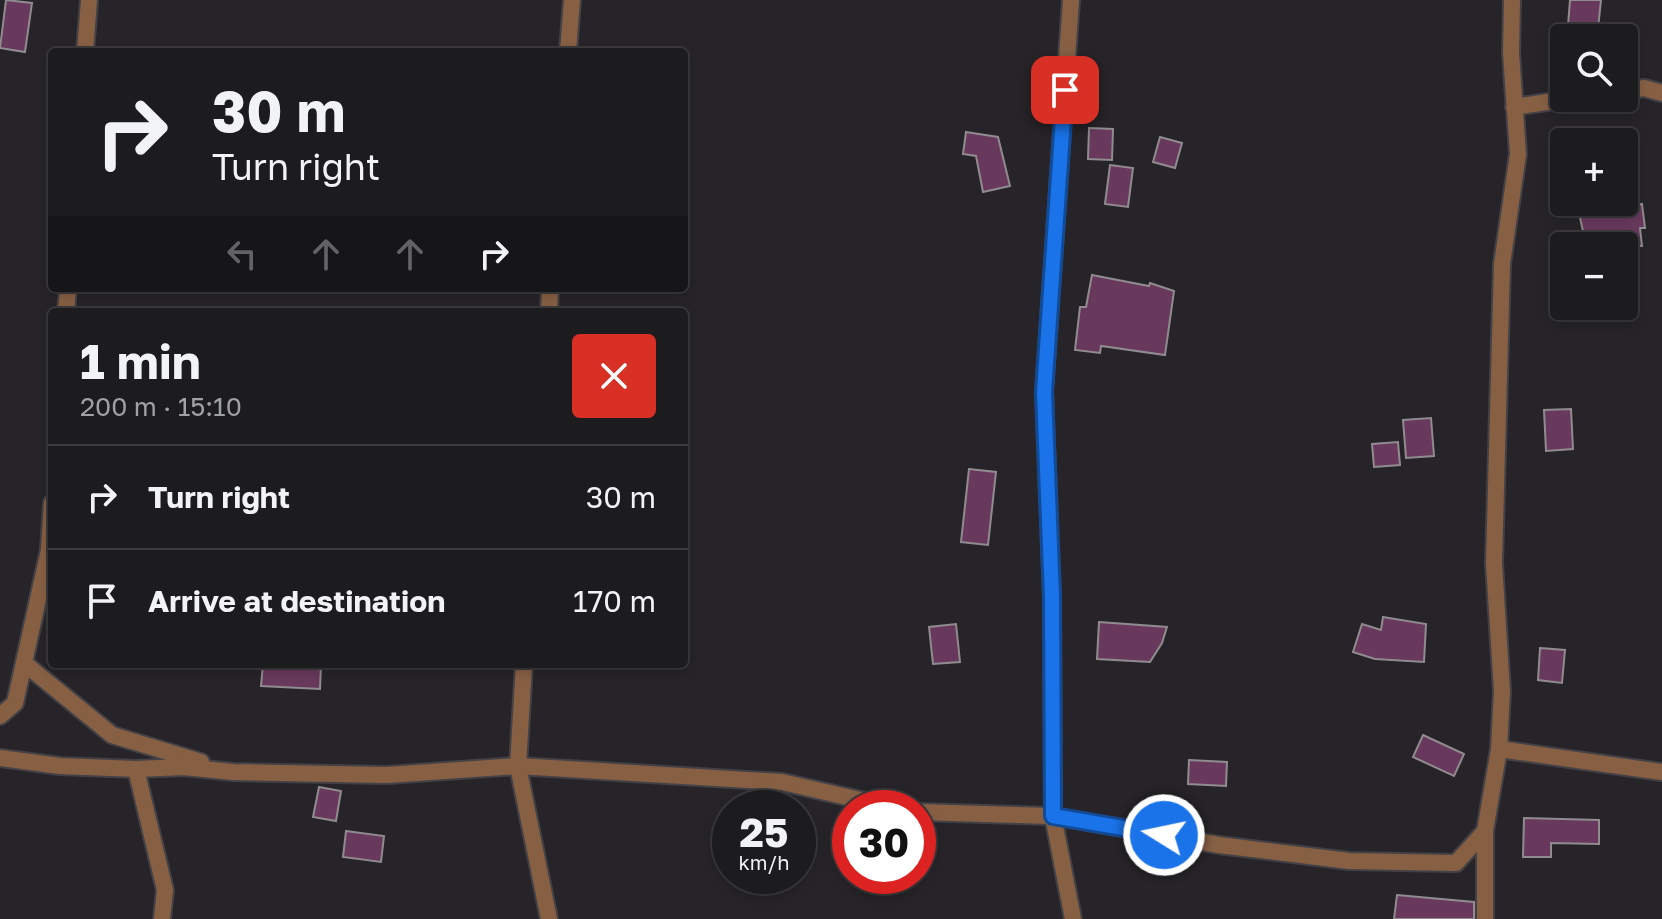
<!DOCTYPE html>
<html lang="en">
<head>
<meta charset="utf-8">
<style>
	body { margin:0; font-family:"Golos Text",sans-serif; background:#29282b; color:#f1f3f6; height:100vh; display:flex; flex-direction:column; font-size:30px; white-space:nowrap }
	* { box-sizing:border-box; margin:0 }
	p { font-size:26px; color:#a0a1a4 }
	.icon { flex:none; width:44px; height:44px; fill:none; stroke:currentColor; stroke-width:2; stroke-linecap:round; stroke-linejoin:round }
	.map { position:relative; flex:1; overflow:hidden }
	.drawer { position:absolute; left:48px; top:308px; width:640px; height:360px; display:flex; flex-direction:column; background:#1c1b1e; border-radius:8px; box-shadow:0 4px 12px #0003,0 0 0 2px #3a393c }
	.drawer>* { flex:none }
	.hud { position:absolute; left:48px; top:48px; width:640px; height:244px; border-radius:8px; box-shadow:0 4px 12px #0003,0 0 0 2px #3a393c; background:#1c1b1e; color:#f1f3f6; overflow:hidden }
	.fabs { position:absolute; left:1550px; top:24px; display:grid; gap:16px }
	.fabs a { display:grid; place-items:center; width:88px; height:88px; border-radius:8px; background:#1c1b1e; box-shadow:0 4px 12px #0003,0 0 0 2px #3a393c; font-size:40px }
	.speed { position:absolute; left:712px; top:790px; display:flex; gap:16px; font-size:40px; font-weight:700; text-align:center }
	.speed>* { display:grid; place-content:center; width:104px; height:104px; border-radius:50%; background:#1c1b1e; box-shadow:0 4px 12px #0003,0 0 0 2px #3a393c; line-height:1 }
	.speed small { font-size:20px; font-weight:400 }
	.speed .limit { border:12px solid #d22; background:#fff; color:#111 }
	.pin { position:absolute; display:grid; place-items:center; width:68px; height:68px; color:#fff; margin:-34px; border-radius:16px; box-shadow:0 4px 12px #0006 }
	.me { position:absolute; width:88px; margin:-44px; rotate:280deg; stroke-linejoin:round; filter:drop-shadow(0 0 6px #0008) }
	.turn { display:flex; align-items:center; gap:28px; height:168px; padding:0 32px; font-size:36px }
	.turn .icon { width:104px; height:104px; stroke-width:2.5 }
	.turn b { display:block; font-size:56px; line-height:68px }
	.lanes { display:flex; align-items:center; height:76px; padding:0 32px; background:#0003; justify-content:center; gap:40px; direction:ltr }
	.lanes .off { opacity:.35 }
	.round { display:grid; place-items:center; flex:none; width:84px; height:84px; border-radius:8px; background:#29282b }
	.head { display:flex; align-items:center; justify-content:space-between; height:136px; padding:0 32px }
	h1 { font-size:48px; font-weight:700; line-height:60px }
	ul { padding:0; list-style:none }
	li { display:flex; align-items:center; gap:24px; height:104px; padding:0 32px; border-top:2px solid #3a393c }
	li div { flex:1 }
	li b { display:block; font-size:30px }
	li em { font-style:normal }
	.map>svg:first-child { display:block }
	.building { fill:#68395d; stroke:#908b8f; stroke-width:2 }
	.lines { fill:none; stroke-linecap:round; stroke-linejoin:round }
	.street-casing { stroke:#434145; stroke-width:20 }
	.street { stroke:#876044; stroke-width:16 }
	.route-casing { stroke:#114b97; stroke-width:20 }
	.route { stroke:#1a73e8; stroke-width:14 }
</style>
</head>
<body>
<div class="map">
<svg width="1662" height="919" viewBox="0 0 1662 919">
	<rect width="100%" height="100%" fill="#262428"/>
	<g class="building">
		<path d="M6 0 32 3 25 52 0 48Z"/>
		<path d="M1570 0H1601L1597 38H1567Z"/>
		<path d="M1089 128 1113 129 1112 160 1088 159Z"/>
		<path d="M966 132 998 137 1010 186 983 192 976 156 963 154Z"/>
		<path d="M1160 137 1182 143 1175 168 1153 162Z"/>
		<path d="M1110 165 1133 168 1128 207 1105 204Z"/>
		<path d="M1642 204 1645 228H1640L1642 246H1601L1600 237 1585 240 1579 213Z"/>
		<path d="M1092 275 1149 286 1150 283 1174 291 1165 355 1101 346 1100 353 1075 350 1080 307H1086Z"/>
		<path d="M1571 409 1573 449 1546 451 1544 410Z"/>
		<path d="M1431 418 1434 456 1406 458 1403 420Z"/>
		<path d="M1398 442 1400 465 1374 467 1372 444Z"/>
		<path d="M969 469 996 472 988 545 961 542Z"/>
		<path d="M1383 617 1426 624 1424 662 1375 659 1353 652 1362 624 1381 630Z"/>
		<path d="M1099 622 1167 627 1162 643 1150 662 1097 659Z"/>
		<path d="M956 624 960 662 933 664 929 627Z"/>
		<path d="M1540 648 1565 650 1562 683 1538 680Z"/>
		<path d="M263 664H321L320 689 261 686Z"/>
		<path d="M1423 735 1464 754 1454 776 1413 757Z"/>
		<path d="M1189 760 1227 762 1226 786 1188 784Z"/>
		<path d="M319 787 341 791 336 821 313 817Z"/>
		<path d="M1524 818 1599 820V844L1551 843V857H1523Z"/>
		<path d="M346 831 384 836 381 862 343 857Z"/>
		<path d="M1397 895 1474 902V919H1394Z"/>
	</g>
	<g class="lines">
		<g class="street-casing">
			<g id="street">
				<path d="M1071 0 1044 392 1052 597 1053 816 1073 919"/>
				<path d="M85 52 89 0"/>
				<path d="M568 52 572 0"/>
				<path d="M1624 91 1644 88 1662 93"/>
				<path d="M1514 107 1574 98"/>
				<path d="M66 312 68 288"/>
				<path d="M549 312 550 288"/>
				<path d="M24 663 112 735 201 762"/>
				<path d="M524 664 518 766 549 919"/>
				<path d="M0 716 15 703 49 550 52 503"/>
				<path d="M1499 749 1662 772"/>
				<path d="M0 758 60 766 136 769 184 767 233 772 387 775 518 766 782 782 895 808"/>
				<path d="M136 769 165 890 162 919"/>
				<path d="M918 812 1053 816 1219 845 1349 861 1456 863 1485 831"/>
				<path d="M1485 919V831L1499 749 1502 691 1494 563 1502 264 1518 154 1511 53 1512 0"/>
			</g>
		</g>
		<use href="#street" class="street"/>
	</g>
	<g class="lines">
		<g class="route-casing">
			<path id="route" d="M1065 90 1044 392 1052 597 1053 816 1164 835"/>
		</g>
		<use href="#route" class="route"/>
	</g>
</svg>
<div class="fabs">
<a><svg class="icon" aria-label="search" viewBox="0 0 24 24"><circle cx="10" cy="10" r="6"/><path d="M15 15l6 6"/></svg></a>
<a>+</a>
<a>−</a>
</div>
<div class="speed"><div>25<small>km/h</small></div><div class="limit">30</div></div>
<div class="pin" style="left:1065px;top:90px;background:#d93025"><svg class="icon" aria-label="arrive" viewBox="0 0 24 24"><path d="M6 21V4h12l-3 4 3 4H6"/></svg></div>
<svg class="me" style="left:1164px;top:835px" viewBox="-20 -20 40 40"><circle r="17" fill="#1a73e8" stroke="#fff" stroke-width="3"/><path d="M0-11L8 9 0 5-8 9z" fill="#fff"/></svg>
<div class="hud">
<div class="turn"><svg class="icon" aria-label="right" viewBox="0 0 24 24"><path d="M7 20v-9h11M14 6l5 5-5 5"/></svg><div><b>30 m</b>Turn right</div></div>
<div class="lanes"><svg class="icon off" aria-label="left" viewBox="0 0 24 24"><path d="M17 20v-9H6M10 6l-5 5 5 5"/></svg><svg class="icon off" aria-label="ahead" viewBox="0 0 24 24"><path d="M12 20V5M6 11l6-6 6 6"/></svg><svg class="icon off" aria-label="ahead" viewBox="0 0 24 24"><path d="M12 20V5M6 11l6-6 6 6"/></svg><svg class="icon" aria-label="right" viewBox="0 0 24 24"><path d="M7 20v-9h11M14 6l5 5-5 5"/></svg></div>
</div>
<section class="drawer">
<div class="head"><div><h1>1 min</h1><p>200 m · 15:10</p></div><a class="round" style="background:#d93025;color:#fff"><svg class="icon" aria-label="close" viewBox="0 0 24 24"><path d="M6 6l12 12M18 6L6 18"/></svg></a></div>
<ul>
<li><svg class="icon" aria-label="right" viewBox="0 0 24 24"><path d="M7 20v-9h11M14 6l5 5-5 5"/></svg><div><b>Turn right</b></div><em>30 m</em></li>
<li><svg class="icon" aria-label="arrive" viewBox="0 0 24 24"><path d="M6 21V4h12l-3 4 3 4H6"/></svg><div><b>Arrive at destination</b></div><em>170 m</em></li>
</ul>
</section>
</div>
</body>
</html>
